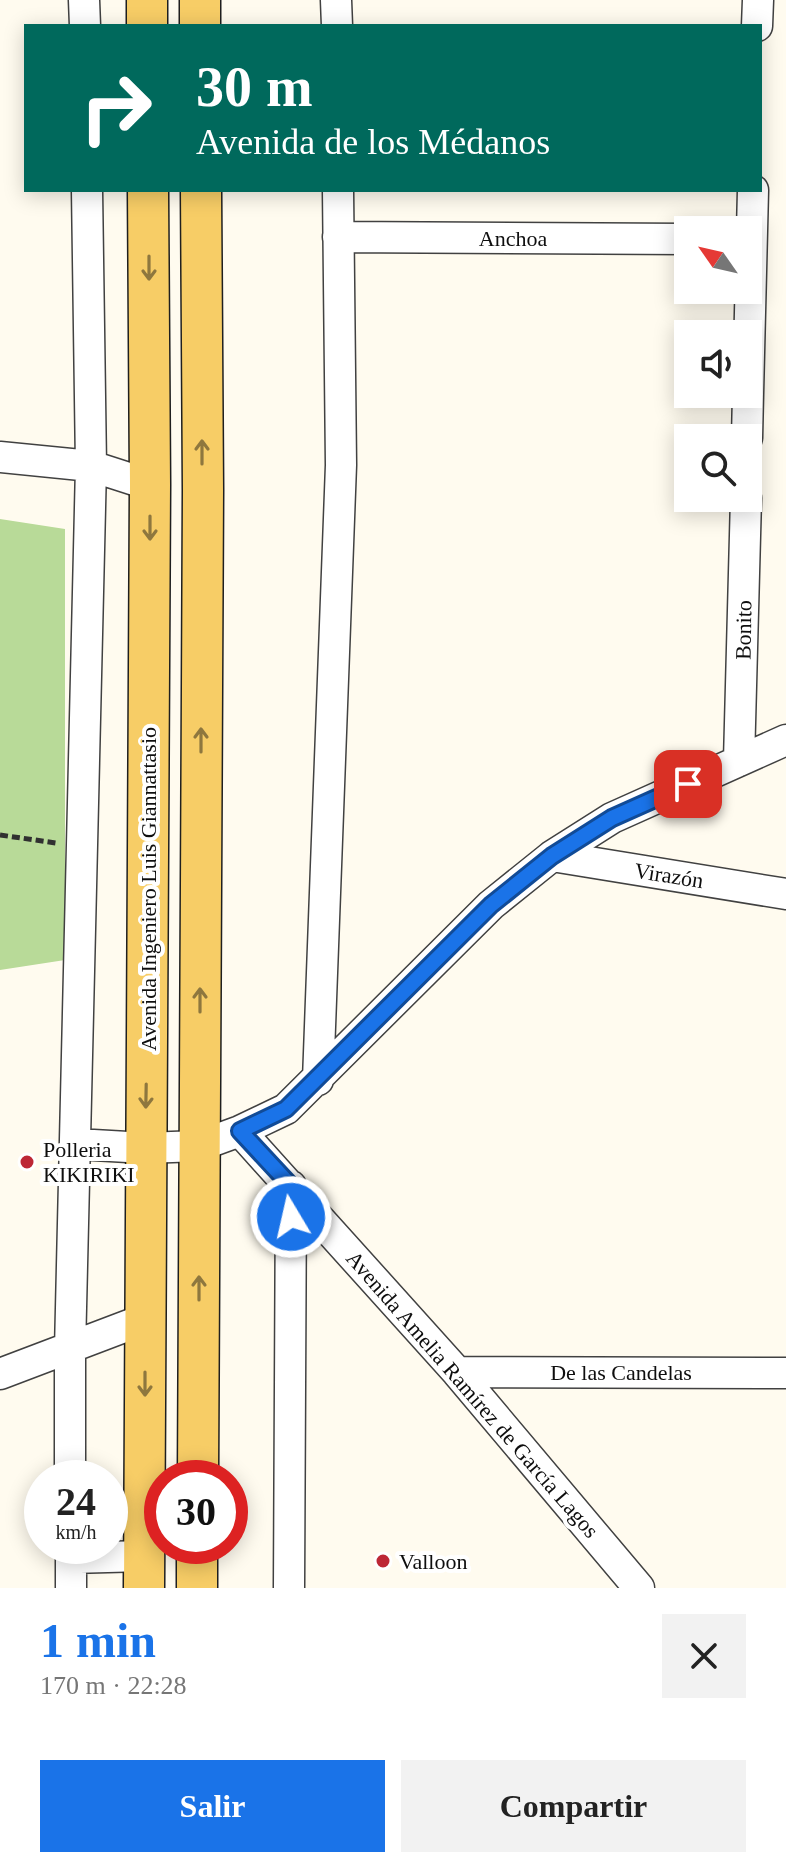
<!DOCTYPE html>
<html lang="es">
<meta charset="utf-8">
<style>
:root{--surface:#fff;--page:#f2f2f2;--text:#222;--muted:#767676;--accent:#1a73e8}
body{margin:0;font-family:Georgia,serif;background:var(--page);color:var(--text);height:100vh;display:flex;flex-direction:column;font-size:30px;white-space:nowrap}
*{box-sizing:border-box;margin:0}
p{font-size:26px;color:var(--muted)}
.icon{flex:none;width:44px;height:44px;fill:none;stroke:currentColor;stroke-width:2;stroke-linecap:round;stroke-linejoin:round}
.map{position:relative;height:1588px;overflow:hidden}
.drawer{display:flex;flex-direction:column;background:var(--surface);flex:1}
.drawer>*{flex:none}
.guide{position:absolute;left:24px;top:24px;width:738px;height:168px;border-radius:0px;box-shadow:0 4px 20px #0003;background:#00695c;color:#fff;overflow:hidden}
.needle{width:52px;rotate:304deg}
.buttons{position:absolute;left:674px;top:216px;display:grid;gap:16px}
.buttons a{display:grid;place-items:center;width:88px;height:88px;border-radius:0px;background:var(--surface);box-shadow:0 4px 20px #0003;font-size:40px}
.speed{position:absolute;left:24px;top:1460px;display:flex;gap:16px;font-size:40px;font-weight:700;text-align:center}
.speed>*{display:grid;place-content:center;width:104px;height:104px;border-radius:50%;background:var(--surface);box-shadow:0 4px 20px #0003;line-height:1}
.speed small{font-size:20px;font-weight:400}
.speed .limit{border:12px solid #d22;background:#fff;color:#111}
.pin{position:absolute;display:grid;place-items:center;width:68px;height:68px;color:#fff;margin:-34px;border-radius:16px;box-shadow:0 4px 12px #0006}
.me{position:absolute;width:88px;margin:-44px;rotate:351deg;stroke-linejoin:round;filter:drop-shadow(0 0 6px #0008)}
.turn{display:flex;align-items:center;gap:28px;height:168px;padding:0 40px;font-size:36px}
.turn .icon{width:104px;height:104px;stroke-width:2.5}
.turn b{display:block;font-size:56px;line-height:68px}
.round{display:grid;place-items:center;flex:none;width:84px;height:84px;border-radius:0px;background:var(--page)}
.overview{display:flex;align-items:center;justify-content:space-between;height:136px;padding:0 40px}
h1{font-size:48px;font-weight:700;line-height:60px;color:var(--accent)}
.primary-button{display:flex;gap:16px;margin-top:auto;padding:16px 40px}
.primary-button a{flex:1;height:92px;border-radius:0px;background:var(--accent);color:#fff;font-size:32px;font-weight:700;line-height:92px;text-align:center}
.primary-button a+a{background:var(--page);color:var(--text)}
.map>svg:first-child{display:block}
.forest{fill:#b8da98}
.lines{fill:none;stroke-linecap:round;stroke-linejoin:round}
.minor-casing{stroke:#414141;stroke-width:33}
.major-casing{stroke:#1f1f1f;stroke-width:43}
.path{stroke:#303030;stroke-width:5;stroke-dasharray:8 4;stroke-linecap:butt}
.minor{stroke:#fff;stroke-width:30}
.major{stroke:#f7cd66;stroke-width:40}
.oneway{stroke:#8e773e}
.route-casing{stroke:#114b97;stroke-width:20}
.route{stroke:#1a73e8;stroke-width:14}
.poi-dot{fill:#bd2735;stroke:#fff;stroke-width:3}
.labels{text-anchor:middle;stroke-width:8;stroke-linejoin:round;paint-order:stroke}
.street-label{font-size:22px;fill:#0e0e0e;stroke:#fff}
.poi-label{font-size:22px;fill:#0e0e0e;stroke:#fff;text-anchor:start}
</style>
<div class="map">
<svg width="786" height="1588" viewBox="0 0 786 1588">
<rect width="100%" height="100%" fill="#fffbef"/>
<!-- forest -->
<path class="forest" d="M 0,519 L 65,529 L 65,960 L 0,970 Z"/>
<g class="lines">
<defs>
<path id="minor" d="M 84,0 L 85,26
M 336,0 L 337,26
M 757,26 L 758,0
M 338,237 L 688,239
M 748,394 L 753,190
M 747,438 L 748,394
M 0,457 L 91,466 L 150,485
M 739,761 L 746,498
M 552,856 L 786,894
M 318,1080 L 341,465 L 338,190
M 240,1131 L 457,1372 L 639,1588
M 76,1144 L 145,1148 L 199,1146 L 240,1131 L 286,1109 L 491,905 L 552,856 L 612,818 L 786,740
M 457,1372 L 786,1373
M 0,1374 L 145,1319
M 70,1478 L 70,1350 L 91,466 L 87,190
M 71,1546 L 71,1588
M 71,1558 L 144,1556
M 289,1588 L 291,1186"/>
<path id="major" d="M 147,0 L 147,26
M 200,0 L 200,26
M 198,1478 L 203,490 L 201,190
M 144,1588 L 150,485 L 148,190
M 197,1588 L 197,1546"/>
</defs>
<!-- minor casing -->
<use href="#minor" class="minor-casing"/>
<!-- major casing -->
<use href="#major" class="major-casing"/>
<!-- path -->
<path class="path" d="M 0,835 L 56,843"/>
<!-- minor -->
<use href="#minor" class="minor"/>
<!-- major -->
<use href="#major" class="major"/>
</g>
<!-- one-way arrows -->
<defs><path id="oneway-shaft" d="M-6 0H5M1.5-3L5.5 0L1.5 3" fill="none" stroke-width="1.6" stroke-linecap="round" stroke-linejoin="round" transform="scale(2)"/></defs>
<g class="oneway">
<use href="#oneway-shaft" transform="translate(149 268) rotate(90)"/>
<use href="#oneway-shaft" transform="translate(202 452) rotate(-90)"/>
<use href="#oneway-shaft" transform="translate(150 528) rotate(90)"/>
<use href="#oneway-shaft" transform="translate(201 740) rotate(-90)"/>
<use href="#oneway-shaft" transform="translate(200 1000) rotate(-90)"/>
<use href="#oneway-shaft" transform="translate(146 1096) rotate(91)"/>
<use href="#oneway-shaft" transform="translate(199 1288) rotate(-90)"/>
<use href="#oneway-shaft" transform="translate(145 1384) rotate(90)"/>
</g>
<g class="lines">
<defs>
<path id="route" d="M 291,1217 L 291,1186 L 240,1131 L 286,1109 L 491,905 L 552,856 L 612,818 L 688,784"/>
</defs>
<!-- route casing -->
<use href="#route" class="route-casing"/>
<!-- route -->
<use href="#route" class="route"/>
</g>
<!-- markers -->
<g class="poi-dot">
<circle cx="27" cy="1162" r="8"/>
<circle cx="383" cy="1561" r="8"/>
</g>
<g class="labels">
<!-- street labels -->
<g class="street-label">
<text x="513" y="246">Anchoa</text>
<text transform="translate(743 630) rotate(-89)" y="8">Bonito</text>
<text transform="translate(669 875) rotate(9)" y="8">Virazón</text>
<text transform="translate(148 889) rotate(-90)" y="8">Avenida Ingeniero Luis Giannattasio</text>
<text x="621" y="1380">De las Candelas</text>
<text transform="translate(473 1394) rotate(49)" y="8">Avenida Amelia Ramírez de García Lagos</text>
</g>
<!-- poi labels -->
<g class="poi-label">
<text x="43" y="1157">Polleria<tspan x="43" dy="25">KIKIRIKI</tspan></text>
<text x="399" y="1569">Valloon</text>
</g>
</g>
</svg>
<div class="buttons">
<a><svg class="needle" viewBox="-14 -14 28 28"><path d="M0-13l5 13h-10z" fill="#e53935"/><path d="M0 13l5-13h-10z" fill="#767676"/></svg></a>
<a><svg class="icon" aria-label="sound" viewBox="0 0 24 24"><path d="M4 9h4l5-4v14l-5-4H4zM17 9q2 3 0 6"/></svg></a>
<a><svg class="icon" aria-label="search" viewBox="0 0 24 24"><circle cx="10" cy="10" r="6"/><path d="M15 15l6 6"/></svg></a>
</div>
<div class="speed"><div>24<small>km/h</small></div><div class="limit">30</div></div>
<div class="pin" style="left:688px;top:784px;background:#d93025"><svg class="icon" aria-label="arrive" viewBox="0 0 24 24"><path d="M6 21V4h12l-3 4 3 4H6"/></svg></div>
<svg class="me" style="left:291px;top:1217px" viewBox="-20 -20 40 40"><circle r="17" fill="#1a73e8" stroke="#fff" stroke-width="3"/><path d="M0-11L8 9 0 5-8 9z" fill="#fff"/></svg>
<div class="guide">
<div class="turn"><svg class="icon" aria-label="right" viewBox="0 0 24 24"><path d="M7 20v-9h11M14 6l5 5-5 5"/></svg><div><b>30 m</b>Avenida de los Médanos</div></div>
</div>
</div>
<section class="drawer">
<div class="overview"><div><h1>1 min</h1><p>170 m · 22:28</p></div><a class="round"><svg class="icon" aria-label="close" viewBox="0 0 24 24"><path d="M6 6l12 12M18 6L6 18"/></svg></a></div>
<div class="primary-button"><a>Salir</a><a>Compartir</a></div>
</section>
